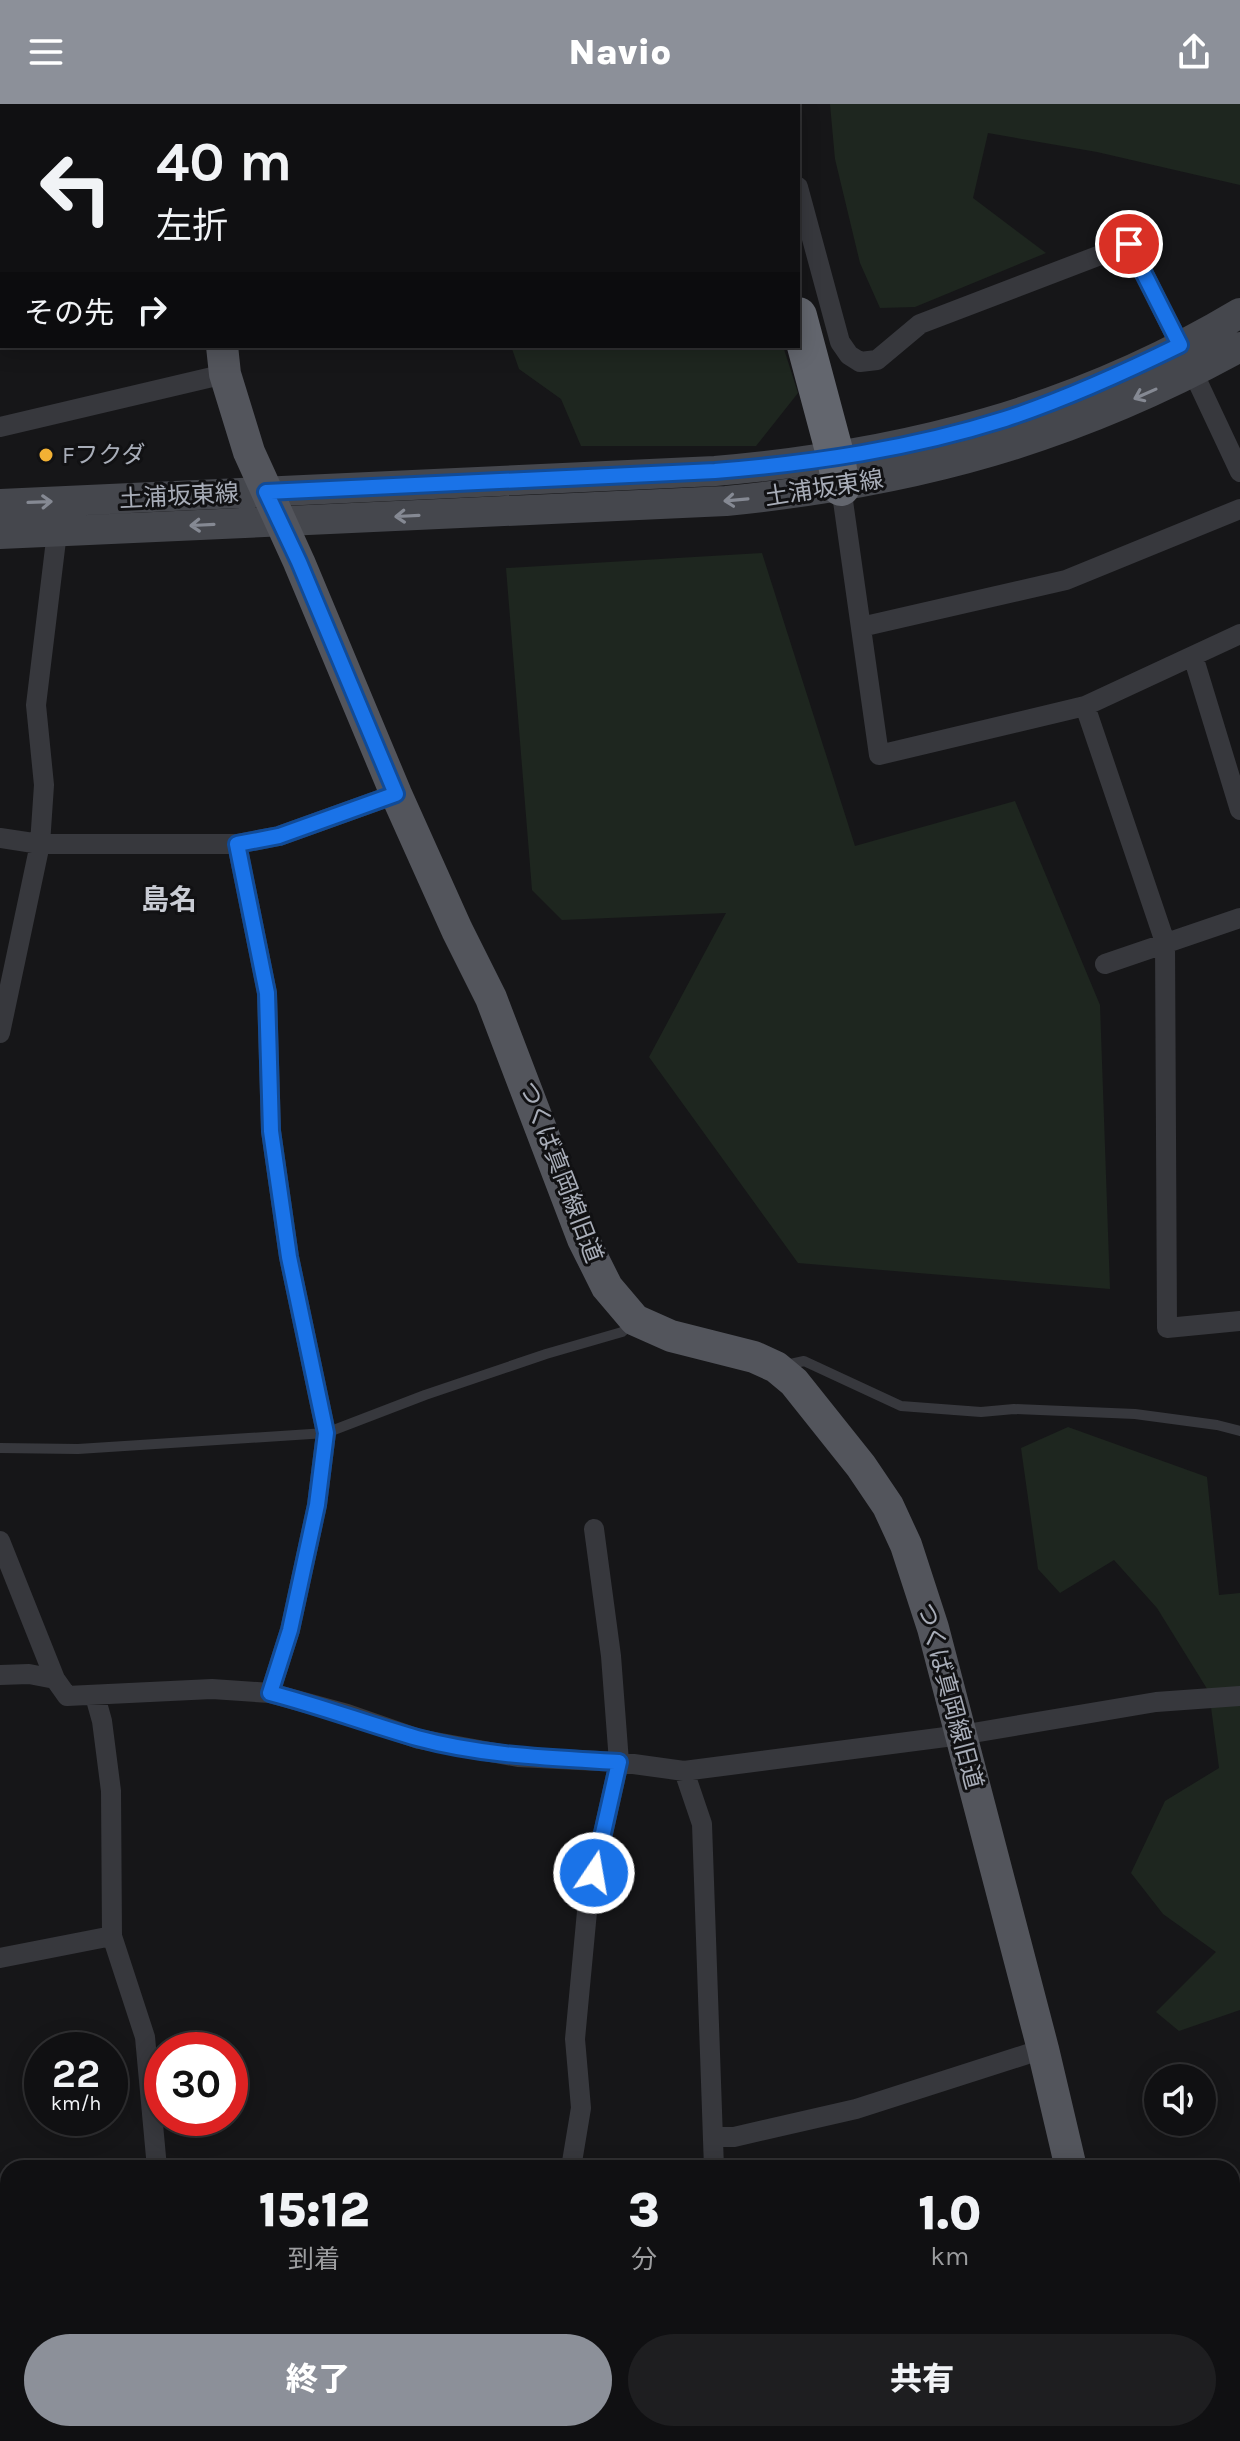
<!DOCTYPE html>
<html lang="ja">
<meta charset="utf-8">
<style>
:root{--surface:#101012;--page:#1e1e20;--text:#f1f3f6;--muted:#9c9d9f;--line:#303032;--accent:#8c9099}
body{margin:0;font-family:Karla,"Noto Sans JP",sans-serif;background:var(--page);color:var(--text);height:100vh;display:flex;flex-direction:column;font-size:30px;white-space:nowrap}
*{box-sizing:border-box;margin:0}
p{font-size:26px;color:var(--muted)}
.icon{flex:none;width:44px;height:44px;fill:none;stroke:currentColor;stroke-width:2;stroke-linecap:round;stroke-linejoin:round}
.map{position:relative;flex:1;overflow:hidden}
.sheet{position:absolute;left:0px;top:2056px;width:1240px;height:282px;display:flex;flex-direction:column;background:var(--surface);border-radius:24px 24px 0 0;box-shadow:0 4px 20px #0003,0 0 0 2px var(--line)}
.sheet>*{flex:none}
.banner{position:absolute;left:0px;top:0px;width:800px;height:244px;box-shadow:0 4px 20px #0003,0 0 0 2px var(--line);background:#101012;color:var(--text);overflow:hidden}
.buttons{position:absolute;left:1144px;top:1960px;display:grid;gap:16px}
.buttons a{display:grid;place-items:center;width:72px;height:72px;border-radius:50%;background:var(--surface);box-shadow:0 4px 20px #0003,0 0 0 2px var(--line);font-size:40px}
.speed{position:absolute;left:24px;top:1928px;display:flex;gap:16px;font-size:40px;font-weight:700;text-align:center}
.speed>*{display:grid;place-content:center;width:104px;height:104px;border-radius:50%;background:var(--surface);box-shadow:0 4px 20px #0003,0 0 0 2px var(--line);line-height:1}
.speed small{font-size:20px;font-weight:400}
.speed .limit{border:12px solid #d22;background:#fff;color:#111}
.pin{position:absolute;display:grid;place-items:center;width:68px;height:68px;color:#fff;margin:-34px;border:4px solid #fff;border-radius:50%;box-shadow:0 2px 8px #0007}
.me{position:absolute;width:88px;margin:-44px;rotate:12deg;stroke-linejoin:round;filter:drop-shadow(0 0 6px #0008)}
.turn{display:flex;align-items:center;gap:28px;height:168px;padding:0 24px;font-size:36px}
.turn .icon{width:104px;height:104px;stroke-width:2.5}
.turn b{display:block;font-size:56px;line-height:68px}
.then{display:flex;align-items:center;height:76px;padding:0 24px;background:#0003;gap:16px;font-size:30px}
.eta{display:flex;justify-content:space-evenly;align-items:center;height:136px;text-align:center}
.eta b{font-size:48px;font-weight:800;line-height:56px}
.action{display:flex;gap:16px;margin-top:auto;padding:16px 24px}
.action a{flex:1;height:92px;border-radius:48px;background:var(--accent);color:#fff;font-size:32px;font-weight:800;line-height:92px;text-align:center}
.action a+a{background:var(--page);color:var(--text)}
header{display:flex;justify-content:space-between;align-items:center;height:104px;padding:0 24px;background:var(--accent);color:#fff;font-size:36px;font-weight:800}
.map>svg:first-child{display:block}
.green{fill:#1e261f}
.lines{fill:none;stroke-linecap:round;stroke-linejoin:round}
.path{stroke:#3d3f44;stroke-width:3;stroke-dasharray:4 6;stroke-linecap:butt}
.lane{stroke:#37383d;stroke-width:10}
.street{stroke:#37383d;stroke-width:20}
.secondary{stroke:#45474d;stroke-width:30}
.primary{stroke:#53555c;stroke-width:32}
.highway{stroke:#63666e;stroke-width:38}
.oneway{stroke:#858993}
.route-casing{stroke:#114b97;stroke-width:20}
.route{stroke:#1a73e8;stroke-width:14}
.poi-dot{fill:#f2b134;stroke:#111113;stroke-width:3}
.labels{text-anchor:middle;stroke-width:6;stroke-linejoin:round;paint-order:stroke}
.poi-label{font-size:24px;fill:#a8adb8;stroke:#111113;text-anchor:start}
.street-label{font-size:24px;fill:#a8adb8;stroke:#111113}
.quarter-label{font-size:28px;font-weight:bold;fill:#c9ccd4;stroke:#111113}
</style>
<header><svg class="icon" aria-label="menu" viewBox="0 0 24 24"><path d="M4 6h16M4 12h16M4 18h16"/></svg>Navio<svg class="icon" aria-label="share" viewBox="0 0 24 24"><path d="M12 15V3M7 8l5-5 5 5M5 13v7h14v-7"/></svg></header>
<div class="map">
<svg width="1240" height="2337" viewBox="0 0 1240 2337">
<rect width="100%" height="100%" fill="#161618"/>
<!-- green -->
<path class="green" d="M 360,0 L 710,0 L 710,2 L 361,2 Z
M 830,0 L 1240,0 L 1240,81 L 1097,48 L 988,29 L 973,94 L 1046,149 L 915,203 L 880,204 L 860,159 L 835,55 Z
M 511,242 L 783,242 L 798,289 L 756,342 L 581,342 L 561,295 L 519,265 Z
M 762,449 L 855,742 L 1015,697 L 1100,901 L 1110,1185 L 798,1159 L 649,953 L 726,809 L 562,816 L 532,786 L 506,464 Z
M 1068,1323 L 1207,1373 L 1219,1491 L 1240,1489 L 1240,1906 L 1179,1927 L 1156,1908 L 1216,1848 L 1163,1810 L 1131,1769 L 1165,1697 L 1219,1664 L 1209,1588 L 1157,1504 L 1114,1456 L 1060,1489 L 1038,1465 L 1021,1344 Z"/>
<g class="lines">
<!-- path -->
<path class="path" d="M 420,2 L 423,0
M 402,2330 L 405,2337
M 383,2337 L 393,2330"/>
<!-- lane -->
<path class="lane" d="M 786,1261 L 804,1257 L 901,1302 L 981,1308 L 1014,1305 L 1135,1310 L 1217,1321 L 1240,1327
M 0,1344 L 78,1345 L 326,1329 L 425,1291 L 546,1250 L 622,1228 L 633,1218"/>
<!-- street -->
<path class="street" d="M 787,0 L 787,2
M 798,83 L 840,238 L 849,251 L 860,258 L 877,256 L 920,220 L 1129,140 L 1180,241
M 1193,268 L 1240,368
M 0,323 L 225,270
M 841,383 L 879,651 L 1085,602 L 1240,530
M 861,523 L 1066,476 L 1240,405
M 1193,552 L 1240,706
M 1085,602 L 1165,838 L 1167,1224 L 1240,1217
M 0,734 L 40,740 L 237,740 L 279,732 L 396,690
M 237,740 L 267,889 L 271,1027 L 289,1153 L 326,1329 L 317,1401 L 290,1526 L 270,1589
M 1105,860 L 1240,814
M 0,929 L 40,740 L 44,681 L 36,601 L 57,428
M 0,1437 L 55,1575
M 0,1571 L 29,1570 L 55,1575 L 67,1592 L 212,1585 L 270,1589 L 347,1610 L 419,1635 L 518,1653 L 619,1658 L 684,1667 L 961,1631 L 1156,1598 L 1240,1592
M 95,1592 L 102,1617 L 111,1687 L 112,1832 L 145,1933 L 157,2064
M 684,1667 L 702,1720 L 714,2064
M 0,1854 L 112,1832
M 713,2033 L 734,2033 L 856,2005 L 1043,1945
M 571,2064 L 581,2004 L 575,1935 L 588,1797 L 619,1658 L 611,1552 L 594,1425
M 0,2096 L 8,2096
M 0,2218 L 8,2219
M 452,2330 L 459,2337
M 58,2337 L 59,2330
M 128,2337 L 129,2330
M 749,2337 L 749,2330"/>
<!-- secondary -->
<path class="secondary" d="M 0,400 L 715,367 C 904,351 1076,307 1240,209
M 0,430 L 726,397 C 916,378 1073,335 1240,243"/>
<!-- primary -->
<path class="primary" d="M 190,0 L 190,2
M 222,242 L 225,270 L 249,348 L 299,458 L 396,690 L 457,826 L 491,894 L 583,1135 L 607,1183 L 635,1216 L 671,1232 L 754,1253 L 776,1263 L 794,1278 L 861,1362 L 888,1402 L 906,1441 L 933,1524 L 1043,1945 L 1071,2064
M 1129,2330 L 1131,2337"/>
<!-- highway -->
<path class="highway" d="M 740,0 L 741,2
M 798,212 L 836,354 L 841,383"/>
</g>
<!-- one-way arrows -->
<defs><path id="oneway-shaft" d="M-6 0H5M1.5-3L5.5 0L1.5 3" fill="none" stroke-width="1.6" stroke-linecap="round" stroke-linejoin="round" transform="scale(2)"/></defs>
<g class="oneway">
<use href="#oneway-shaft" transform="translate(1145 290) rotate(156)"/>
<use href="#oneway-shaft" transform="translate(736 396) rotate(175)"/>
<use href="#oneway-shaft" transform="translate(40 398) rotate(-2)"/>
<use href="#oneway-shaft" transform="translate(407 412) rotate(177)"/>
<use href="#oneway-shaft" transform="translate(202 421) rotate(177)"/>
</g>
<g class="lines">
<defs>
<path id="route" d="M 594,1769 L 619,1658 C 551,1654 483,1652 417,1634 C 368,1620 320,1602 270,1589 L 290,1526 L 317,1401 L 326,1329 L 289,1153 L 271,1027 L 267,889 L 237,740 L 279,732 L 396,690 L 299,458 L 266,388 L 715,367 C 814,359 910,345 1005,315 C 1066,295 1123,269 1180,241 L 1129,140"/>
</defs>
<!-- route casing -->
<use href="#route" class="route-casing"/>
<!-- route -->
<use href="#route" class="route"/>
</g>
<!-- markers -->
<circle class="poi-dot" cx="46" cy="351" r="8"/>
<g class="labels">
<!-- poi labels -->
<g class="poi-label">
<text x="62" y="359">Fフクダ</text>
</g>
<!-- street labels -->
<g class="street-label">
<text transform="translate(824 384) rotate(-9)" y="8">土浦坂東線</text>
<text transform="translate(179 392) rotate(-3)" y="8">土浦坂東線</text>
<text transform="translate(561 1068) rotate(69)" y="8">つくば真岡線旧道</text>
<text transform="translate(950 1592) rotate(75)" y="8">つくば真岡線旧道</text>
</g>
<!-- quarter labels -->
<g class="quarter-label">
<text x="169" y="805">島名</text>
</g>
</g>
</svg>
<div class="buttons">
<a><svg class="icon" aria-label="sound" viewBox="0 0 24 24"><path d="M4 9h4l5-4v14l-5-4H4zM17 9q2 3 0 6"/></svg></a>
</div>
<div class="speed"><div>22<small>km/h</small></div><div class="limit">30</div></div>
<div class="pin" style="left:1129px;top:140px;background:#d93025"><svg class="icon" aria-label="arrive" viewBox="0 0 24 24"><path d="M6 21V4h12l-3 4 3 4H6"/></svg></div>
<svg class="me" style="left:594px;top:1769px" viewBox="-20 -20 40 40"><circle r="17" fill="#1a73e8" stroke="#fff" stroke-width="3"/><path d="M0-11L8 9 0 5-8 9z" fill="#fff"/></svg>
<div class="banner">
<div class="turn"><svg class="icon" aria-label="left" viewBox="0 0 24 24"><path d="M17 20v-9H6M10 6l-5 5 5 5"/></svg><div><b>40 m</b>左折</div></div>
<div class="then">その先<svg class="icon" aria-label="right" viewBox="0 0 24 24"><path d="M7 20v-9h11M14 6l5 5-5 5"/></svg></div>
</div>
<section class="sheet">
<div class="eta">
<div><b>15:12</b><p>到着</p></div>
<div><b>3</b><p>分</p></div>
<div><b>1.0</b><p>km</p></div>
</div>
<div class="action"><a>終了</a><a>共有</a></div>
</section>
</div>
